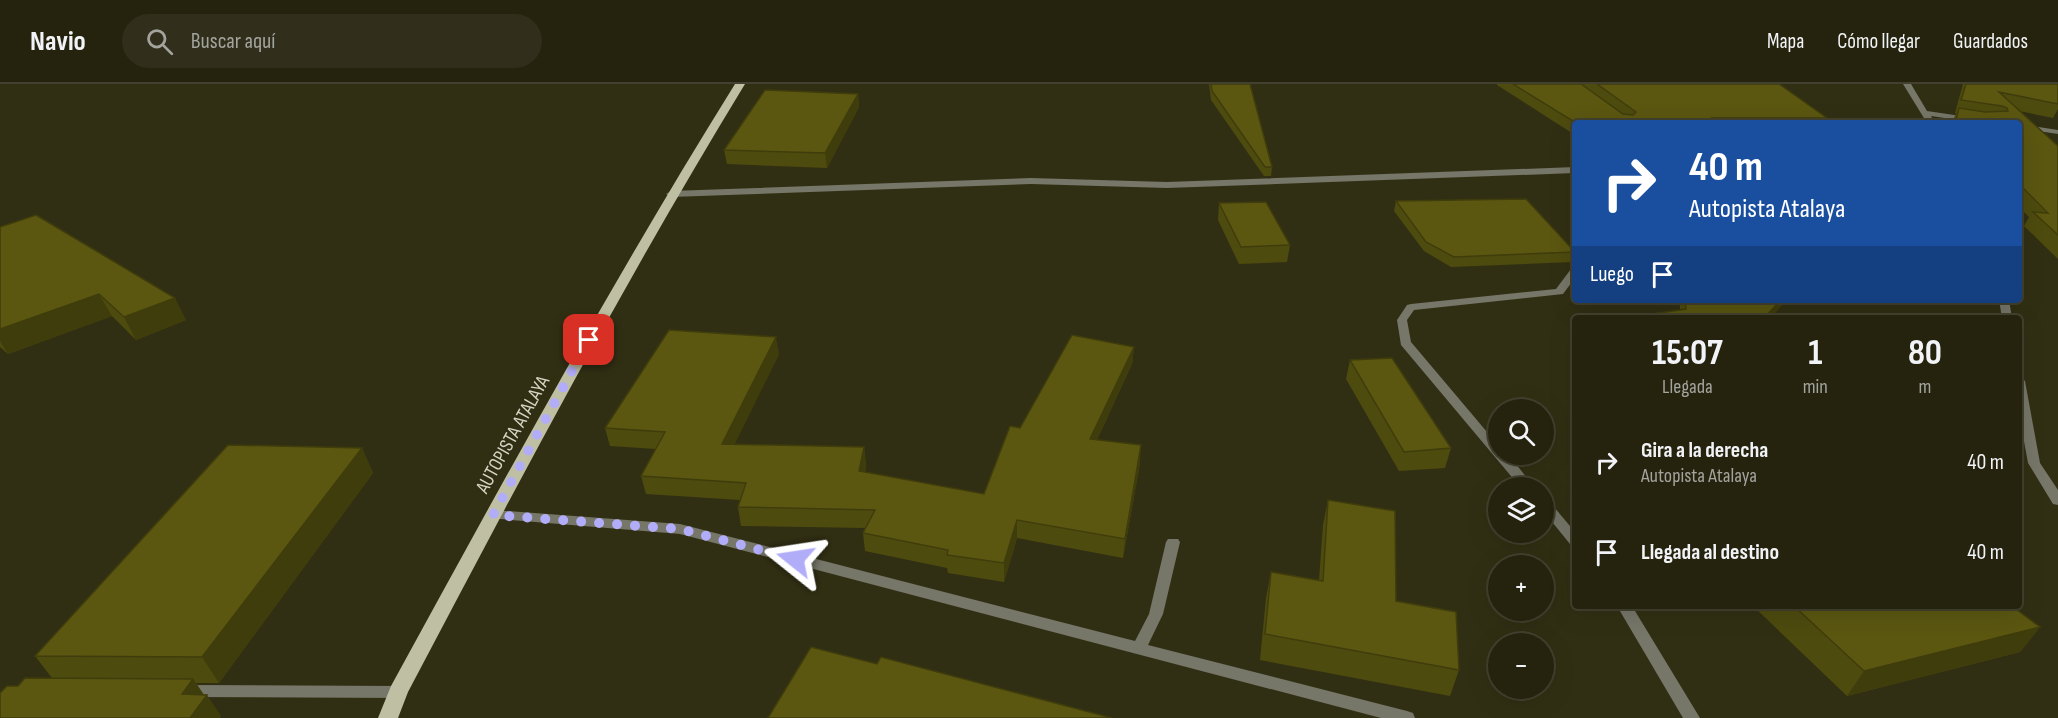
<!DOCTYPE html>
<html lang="es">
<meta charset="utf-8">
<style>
:root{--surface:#25230e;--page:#312f1c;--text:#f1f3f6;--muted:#a3a49e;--line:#42402e}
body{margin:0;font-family:"Sofia Sans Condensed",sans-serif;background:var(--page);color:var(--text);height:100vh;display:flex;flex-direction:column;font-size:22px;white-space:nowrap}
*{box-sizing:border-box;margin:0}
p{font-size:20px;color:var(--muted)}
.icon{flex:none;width:33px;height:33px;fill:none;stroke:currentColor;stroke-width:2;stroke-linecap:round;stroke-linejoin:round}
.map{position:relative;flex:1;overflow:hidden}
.side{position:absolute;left:1572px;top:231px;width:450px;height:294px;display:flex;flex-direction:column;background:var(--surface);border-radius:6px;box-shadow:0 6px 24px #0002,0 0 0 2px var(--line)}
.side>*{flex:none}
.top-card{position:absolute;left:1572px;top:36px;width:450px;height:183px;border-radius:6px;box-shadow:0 6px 24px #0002,0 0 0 2px var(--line);background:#1a4fa0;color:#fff;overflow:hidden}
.buttons{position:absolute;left:1488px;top:315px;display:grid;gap:12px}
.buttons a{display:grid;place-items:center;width:66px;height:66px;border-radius:50%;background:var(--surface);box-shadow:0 6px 24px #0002,0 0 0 2px var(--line);font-size:30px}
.pin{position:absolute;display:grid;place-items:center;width:51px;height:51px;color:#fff;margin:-26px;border-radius:12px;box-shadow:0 3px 9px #0006}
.me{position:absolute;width:66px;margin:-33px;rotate:285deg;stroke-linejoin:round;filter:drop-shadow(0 0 4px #0008)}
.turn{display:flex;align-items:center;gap:21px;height:126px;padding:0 18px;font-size:27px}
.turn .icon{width:78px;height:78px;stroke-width:2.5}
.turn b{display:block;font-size:42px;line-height:51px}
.then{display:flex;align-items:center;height:57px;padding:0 18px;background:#0003;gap:12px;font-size:22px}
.eta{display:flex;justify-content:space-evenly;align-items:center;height:102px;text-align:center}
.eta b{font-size:36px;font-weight:700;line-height:42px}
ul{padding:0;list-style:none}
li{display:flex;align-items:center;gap:18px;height:90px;padding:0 18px}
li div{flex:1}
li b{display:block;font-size:22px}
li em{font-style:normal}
header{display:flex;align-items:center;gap:36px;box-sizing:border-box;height:84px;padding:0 30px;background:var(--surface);border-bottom:2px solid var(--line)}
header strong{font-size:28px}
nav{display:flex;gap:33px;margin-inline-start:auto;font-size:21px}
.search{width:420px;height:54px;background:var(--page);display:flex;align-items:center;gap:15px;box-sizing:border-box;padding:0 21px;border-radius:33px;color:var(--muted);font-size:22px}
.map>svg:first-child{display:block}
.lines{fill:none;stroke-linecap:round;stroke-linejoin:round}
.minor{fill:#767669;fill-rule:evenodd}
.primary{fill:#bfbfa3;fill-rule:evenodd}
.wall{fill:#4e4b0f}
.shaded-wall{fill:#403d0c}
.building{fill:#5b5711;stroke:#403d0c;stroke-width:1.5}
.route{stroke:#b2adf9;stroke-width:10;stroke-dasharray:0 18}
.labels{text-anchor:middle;stroke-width:4.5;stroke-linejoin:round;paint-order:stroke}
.street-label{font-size:20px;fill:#d6d6c5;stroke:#312f13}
</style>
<header>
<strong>Navio</strong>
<div class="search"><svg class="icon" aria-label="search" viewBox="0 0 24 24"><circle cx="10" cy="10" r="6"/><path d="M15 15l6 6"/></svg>Buscar aquí</div>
<nav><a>Mapa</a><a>Cómo llegar</a><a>Guardados</a></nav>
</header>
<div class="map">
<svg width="2058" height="634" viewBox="0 0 2058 634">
<rect width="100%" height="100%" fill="#312f13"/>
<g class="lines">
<!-- minor -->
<path class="minor" d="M 1903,0 L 1911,0 L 1927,27 L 1995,37 L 1999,39 L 1978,39 L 1931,32 L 1935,39 L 1927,39 Z
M 2019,40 L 2058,46 L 2058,50 L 2019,44 Z
M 1575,83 L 1575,89 L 1167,104 L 1031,100 L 671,113 L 666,110 L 671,107 L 1031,94 L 1167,98 Z
M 1575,184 L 1575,194 L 1563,210 L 1414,226 L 1407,236 L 1411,258 L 1498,361 L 1498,370 L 1508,370 L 1535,404 L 1521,404 L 1401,261 L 1397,236 L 1407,221 L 1411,220 L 1556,205 L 1571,185 Z
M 1999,216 L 2009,216 L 2012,234 L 2002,234 Z
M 2019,293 L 2025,297 L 2040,379 L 2058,406 L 2058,421 L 2053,420 L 2028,379 L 2019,330 Z
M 1544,415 L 1549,417 L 1575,448 L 1575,462 L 1570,460 L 1544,428 Z
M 493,426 L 680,440 L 1135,557 L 1149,530 L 1166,458 L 1168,455 L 1178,455 L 1180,458 L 1163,530 L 1148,561 L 1407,627 L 1413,629 L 1415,634 L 1381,634 L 680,450 L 488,434 L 486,431 L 488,428 Z
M 1617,522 L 1632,522 L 1700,634 L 1683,634 Z
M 187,601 L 398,602 L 404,603 L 406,608 L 404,613 L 398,614 L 187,613 L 181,612 L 179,607 L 181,602 Z"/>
<!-- primary -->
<path class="primary" d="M 735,0 L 745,0 C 624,198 516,403 408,608 L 398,634 L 378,634 L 391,602 C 502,399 613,196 735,0 Z"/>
</g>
<!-- wall -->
<path class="wall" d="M 1209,0 L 1250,0 L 1272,83 L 1271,92 L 1264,92 L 1211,16 Z
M 1497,0 L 1779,0 L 1827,34 L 1824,39 L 1575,39 L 1575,51 L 1497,1 Z
M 1963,0 L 2058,0 L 2058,25 L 2053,34 L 2019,27 L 2058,62 L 2058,175 L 2024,142 L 2029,133 L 2019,123 L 2019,39 L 1952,39 L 1956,29 L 1955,29 Z
M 858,10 L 859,23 L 827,84 L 727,80 L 724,66 Z
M 1396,117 L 1575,167 L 1575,171 L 1573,178 L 1451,183 L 1424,167 L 1394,127 Z
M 1219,119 L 1290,161 L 1287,178 L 1239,180 L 1218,136 Z
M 0,143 L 186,236 L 136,256 L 112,232 L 8,270 L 0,263 Z
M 1680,216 L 1789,216 L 1787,219 L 1783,220 L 1770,234 L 1624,234 L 1680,226 Z
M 1134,263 L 1132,280 L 1097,356 L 1140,379 L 1123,474 L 1017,454 L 1004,498 L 948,489 L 947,484 L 865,467 L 863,449 L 865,444 L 741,442 L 738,423 L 740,416 L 646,410 L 641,392 L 656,365 L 610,362 L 605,344 L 779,270 L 734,360 L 864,363 L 866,381 L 865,388 L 984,410 L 1020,344 Z
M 1350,276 L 1451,364 L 1445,384 L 1399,387 L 1346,295 Z
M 362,364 L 373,389 L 219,599 L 196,599 L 204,611 L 221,632 L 219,634 L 0,634 L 18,602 L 52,594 L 35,572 Z
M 1328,416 L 1396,517 L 1459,586 L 1450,612 L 1260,576 L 1266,514 L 1271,488 L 1319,496 L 1323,441 Z
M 1753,522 L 2012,522 L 2040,543 L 2020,568 L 1847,612 Z"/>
<!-- shaded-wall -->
<path class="shaded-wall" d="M 858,10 L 859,23 L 827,84 L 825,69 Z
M 99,210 L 112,232 L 8,270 L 0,257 L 0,245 Z
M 175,214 L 186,236 L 136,256 L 124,233 Z
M 1781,216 L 1789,216 L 1787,219 L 1783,220 L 1770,234 L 1764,234 Z
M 776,253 L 779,270 L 726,378 L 722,360 Z
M 1134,263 L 1132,280 L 1089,373 L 1090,355 Z
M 1141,361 L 1140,379 L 1123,474 L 1125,455 Z
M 864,363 L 866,381 L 861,405 L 859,387 Z
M 362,364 L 373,389 L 219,599 L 202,573 Z
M 1017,436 L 1017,454 L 1004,498 L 1004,479 Z
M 2040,543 L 2020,568 L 1847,612 L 1864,587 Z
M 193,595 L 206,614 L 207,611 L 221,632 L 219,634 L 190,634 L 182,610 Z"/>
<!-- building -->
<path class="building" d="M 1211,0 L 1250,0 L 1272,83 L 1265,83 L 1212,7 Z
M 1513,0 L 1581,0 L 1623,30 L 1633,31 L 1636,28 L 1597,0 L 1779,0 L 1827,34 L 1712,34 L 1717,39 L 1576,39 Z
M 1966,0 L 2058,0 L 2058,20 L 1999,8 L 2058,62 L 2058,151 L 2033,128 L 2048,129 L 2019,100 L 2019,39 L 1958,39 L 1956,36 L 1959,24 L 1985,28 L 2008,27 L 2007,24 L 2002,22 L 1961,16 Z
M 765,6 L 858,10 L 825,69 L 724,66 Z
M 1526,115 L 1575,168 L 1454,173 L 1426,158 L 1396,117 Z
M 1266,118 L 1290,161 L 1241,163 L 1219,119 Z
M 36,131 L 175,214 L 124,233 L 99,210 L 0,245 L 0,143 Z
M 1685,216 L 1781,216 L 1764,234 L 1624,234 L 1686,225 Z
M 669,246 L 776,253 L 722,360 L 864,363 L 859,387 L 984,410 L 1010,342 L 1020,344 L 1072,251 L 1134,263 L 1090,355 L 1141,361 L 1125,455 L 1017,436 L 1004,479 L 947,471 L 948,466 L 863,449 L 875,426 L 738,423 L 746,399 L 641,392 L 665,348 L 605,344 Z
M 1392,274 L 1451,364 L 1404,368 L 1350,276 Z
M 228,361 L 362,364 L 202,573 L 35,572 Z
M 1328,416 L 1395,427 L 1396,517 L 1456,528 L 1459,586 L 1265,550 L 1271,488 L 1323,497 Z
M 1794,522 L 2012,522 L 2040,543 L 1864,587 Z
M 811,563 L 877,580 L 881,573 L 1112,634 L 768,634 Z
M 25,594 L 193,595 L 182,610 L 207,611 L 190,634 L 0,634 L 0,609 L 7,602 L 18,602 Z"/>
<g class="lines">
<!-- route -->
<path class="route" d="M 589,256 L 493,431 L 680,445 L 795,475"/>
</g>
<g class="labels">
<!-- street labels -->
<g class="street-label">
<text transform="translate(512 350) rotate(-61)" y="7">AUTOPISTA ATALAYA</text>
</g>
</g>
</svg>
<div class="buttons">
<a><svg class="icon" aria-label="search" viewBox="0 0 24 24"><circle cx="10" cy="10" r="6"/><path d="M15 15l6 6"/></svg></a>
<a><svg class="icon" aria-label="layers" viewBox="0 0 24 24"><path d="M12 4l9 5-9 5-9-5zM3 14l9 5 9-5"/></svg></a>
<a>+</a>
<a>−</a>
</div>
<div class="pin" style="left:589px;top:256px;background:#d93025"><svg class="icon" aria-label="arrive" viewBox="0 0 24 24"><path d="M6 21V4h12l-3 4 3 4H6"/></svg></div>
<svg class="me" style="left:795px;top:475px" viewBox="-20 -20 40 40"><path d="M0-17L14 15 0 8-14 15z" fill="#b2adf9" stroke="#fff" stroke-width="4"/></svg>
<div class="top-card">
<div class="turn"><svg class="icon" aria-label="right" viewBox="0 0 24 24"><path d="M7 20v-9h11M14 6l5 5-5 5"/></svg><div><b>40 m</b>Autopista Atalaya</div></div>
<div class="then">Luego<svg class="icon" aria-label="arrive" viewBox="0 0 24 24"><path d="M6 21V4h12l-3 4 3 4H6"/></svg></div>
</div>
<section class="side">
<div class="eta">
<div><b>15:07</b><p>Llegada</p></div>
<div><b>1</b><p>min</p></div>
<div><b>80</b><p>m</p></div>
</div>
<ul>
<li><svg class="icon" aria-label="right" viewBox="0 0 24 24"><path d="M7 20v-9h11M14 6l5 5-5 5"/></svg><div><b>Gira a la derecha</b><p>Autopista Atalaya</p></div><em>40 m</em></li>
<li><svg class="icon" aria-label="arrive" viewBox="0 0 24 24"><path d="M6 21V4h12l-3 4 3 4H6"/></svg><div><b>Llegada al destino</b></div><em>40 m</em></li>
</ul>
</section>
</div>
